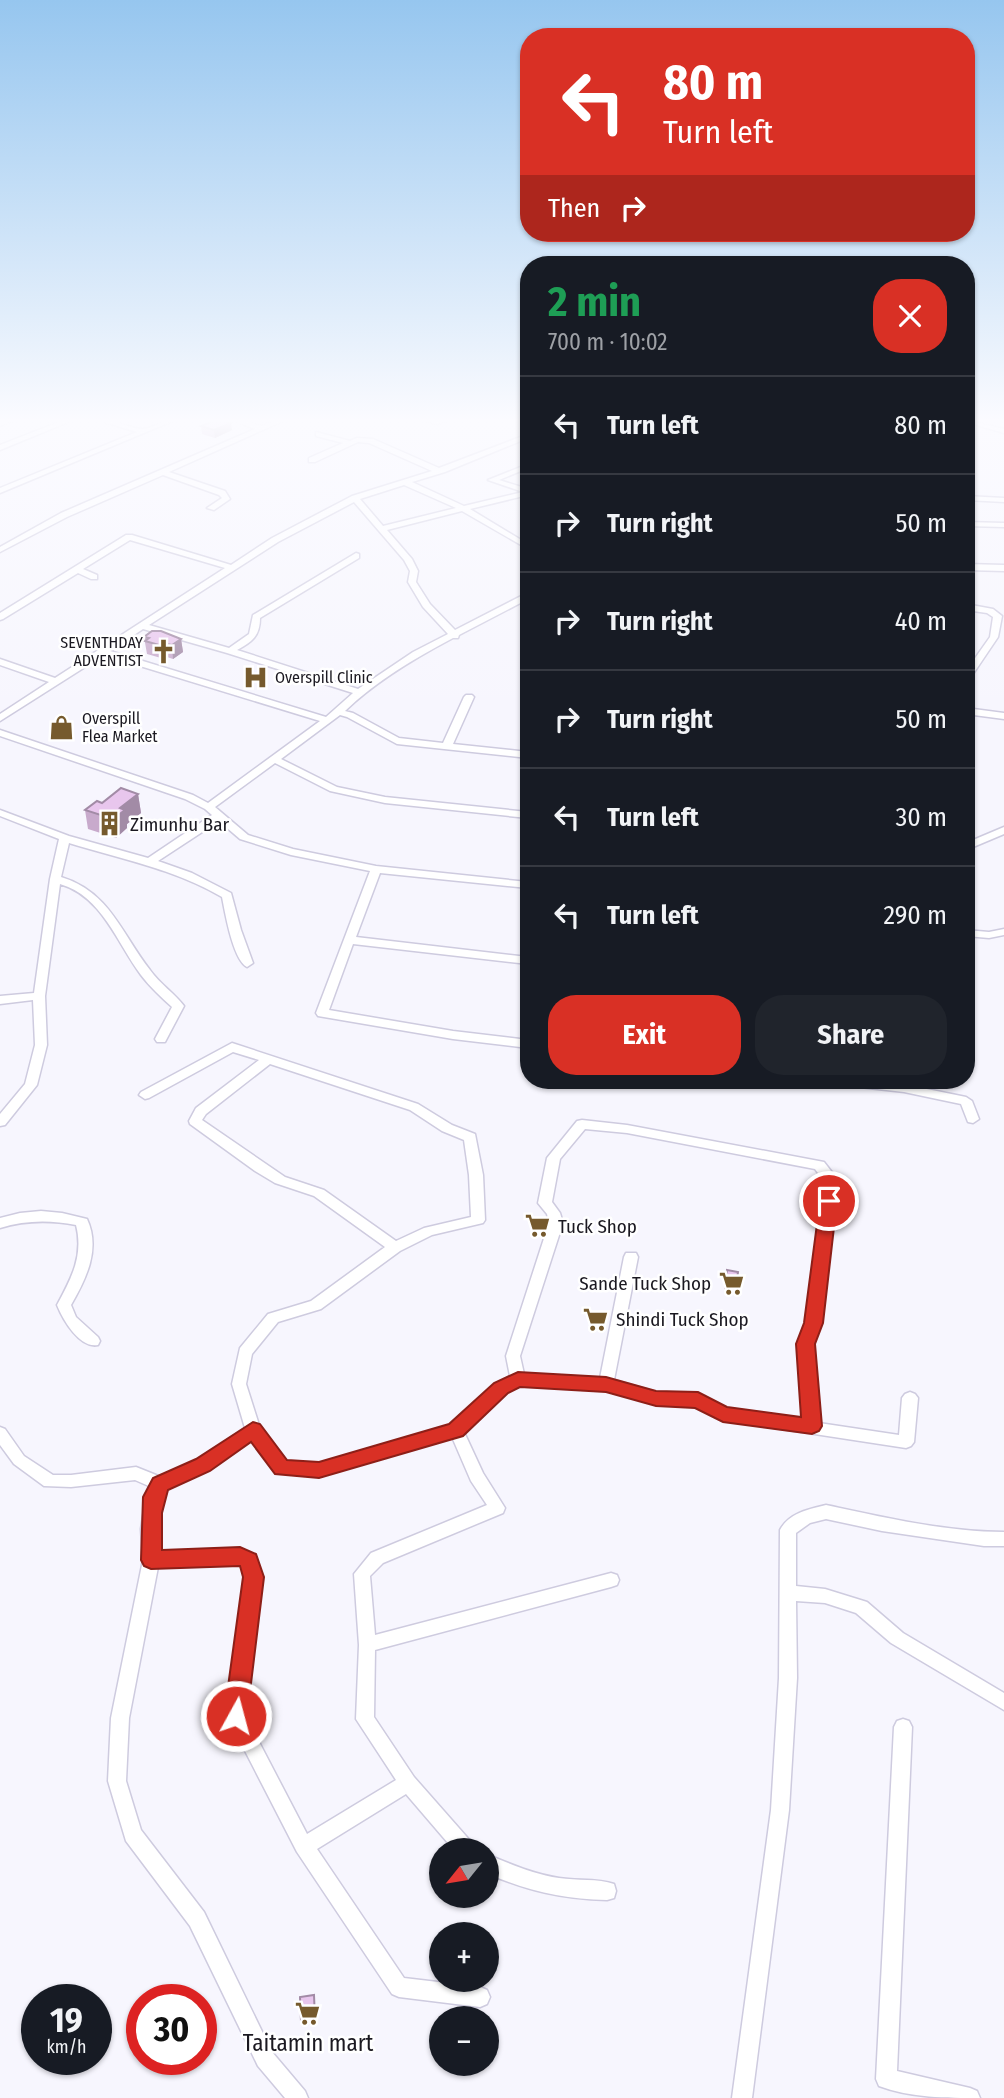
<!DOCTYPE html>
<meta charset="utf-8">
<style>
:root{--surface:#171b24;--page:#20242c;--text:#f1f3f6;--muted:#9ea1a6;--line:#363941;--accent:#d93025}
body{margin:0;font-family:"Fira Sans Condensed",sans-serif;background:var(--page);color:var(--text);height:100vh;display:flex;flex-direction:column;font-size:26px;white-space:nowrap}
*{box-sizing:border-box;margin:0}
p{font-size:23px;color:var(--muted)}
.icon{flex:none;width:38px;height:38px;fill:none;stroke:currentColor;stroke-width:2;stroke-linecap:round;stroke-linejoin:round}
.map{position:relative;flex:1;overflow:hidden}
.side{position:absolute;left:520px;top:256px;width:455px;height:833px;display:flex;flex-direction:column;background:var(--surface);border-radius:28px;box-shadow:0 2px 5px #0004}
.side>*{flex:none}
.banner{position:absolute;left:520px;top:28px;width:455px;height:214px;border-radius:28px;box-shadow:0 2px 5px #0004;background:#d93025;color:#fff;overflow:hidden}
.needle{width:46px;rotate:240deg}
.tools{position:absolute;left:429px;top:1838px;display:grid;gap:14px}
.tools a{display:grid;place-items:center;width:70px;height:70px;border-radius:50%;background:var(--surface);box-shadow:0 2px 5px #0004;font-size:35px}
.speed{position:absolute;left:21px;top:1984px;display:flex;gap:14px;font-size:35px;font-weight:700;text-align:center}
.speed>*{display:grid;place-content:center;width:91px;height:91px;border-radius:50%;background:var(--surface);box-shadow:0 2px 5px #0004;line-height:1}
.speed small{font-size:18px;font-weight:400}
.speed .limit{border:10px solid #d22;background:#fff;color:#111}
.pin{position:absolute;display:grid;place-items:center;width:60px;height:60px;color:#fff;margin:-30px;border:4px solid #fff;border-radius:50%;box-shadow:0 2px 7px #0007}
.me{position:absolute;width:77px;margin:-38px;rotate:7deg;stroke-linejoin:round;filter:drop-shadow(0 0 5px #0008)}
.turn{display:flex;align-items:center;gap:24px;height:147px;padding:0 28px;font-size:32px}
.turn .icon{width:91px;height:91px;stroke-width:2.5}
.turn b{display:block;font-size:49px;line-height:60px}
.then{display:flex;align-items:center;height:66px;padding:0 28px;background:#0003;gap:14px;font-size:26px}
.round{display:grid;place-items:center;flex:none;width:74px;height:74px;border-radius:28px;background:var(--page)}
.overview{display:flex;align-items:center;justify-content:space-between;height:119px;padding:0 28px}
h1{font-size:42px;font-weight:700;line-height:52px;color:#1e9e55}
.primary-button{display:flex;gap:14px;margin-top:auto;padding:14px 28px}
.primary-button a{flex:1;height:80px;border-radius:28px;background:var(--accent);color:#fff;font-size:28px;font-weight:700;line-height:80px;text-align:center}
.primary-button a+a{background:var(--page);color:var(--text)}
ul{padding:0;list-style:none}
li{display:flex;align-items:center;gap:21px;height:98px;padding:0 28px;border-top:2px solid var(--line)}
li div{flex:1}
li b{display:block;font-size:26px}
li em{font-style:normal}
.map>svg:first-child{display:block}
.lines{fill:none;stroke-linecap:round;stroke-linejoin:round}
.minor-casing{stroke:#cecbdf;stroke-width:3}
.minor{fill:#fff;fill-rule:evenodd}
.wall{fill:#c8aacc}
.shaded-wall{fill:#a28ba6}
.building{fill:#e8c6ed;stroke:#a28ba6;stroke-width:2}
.route{fill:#d93025;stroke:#8d1f18;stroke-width:2}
.labels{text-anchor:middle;stroke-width:5;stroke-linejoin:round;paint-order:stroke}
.far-poi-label{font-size:16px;fill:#1b1921;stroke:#fff;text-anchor:start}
.poi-label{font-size:19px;fill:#1b1921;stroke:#fff;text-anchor:start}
.near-poi-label{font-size:23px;fill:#1b1921;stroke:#fff}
</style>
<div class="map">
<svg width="1004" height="2098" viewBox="0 0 1004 2098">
<rect width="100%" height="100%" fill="#f7f6fe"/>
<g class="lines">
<defs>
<path id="minor" d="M 5,420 L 14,420 L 0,426 L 0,421 Z
M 64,420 L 73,420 L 0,450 L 0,445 Z
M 104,420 C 118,420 130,429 142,429 C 153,429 163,419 175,420 L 0,493 L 0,488 L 137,432 L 104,422 Z
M 233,420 L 242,420 L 262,426 L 276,420 L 285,420 L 169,472 L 225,491 L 230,499 L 214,510 L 207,508 L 222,498 L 219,495 L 163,475 L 67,517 L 0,552 L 0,547 L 61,513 L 255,429 Z
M 423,420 L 449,420 L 437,424 Z
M 966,420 L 1004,429 L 1004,433 L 966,422 Z
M 316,432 L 350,441 L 357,438 L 373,439 L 439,468 L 528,434 L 528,438 L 445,472 L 412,482 L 464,506 L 523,492 L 488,480 L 528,464 L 528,468 L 499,480 L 528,489 L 528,495 L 470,509 L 528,544 L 528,549 L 462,511 L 387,530 L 412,559 L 418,571 L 416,582 L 430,604 L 455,630 L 525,594 L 528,594 L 528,599 L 459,635 L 458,638 L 453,638 C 415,658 376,681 345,711 L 353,713 L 399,738 L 443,743 L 464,697 L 466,695 L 472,695 L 474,697 L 453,744 L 528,752 L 528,758 L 397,744 L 347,717 L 340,715 L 281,759 L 337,787 L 385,797 L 528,812 L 528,818 L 385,803 L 330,791 L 275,763 L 215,807 L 248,835 L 293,849 L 376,866 L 528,882 L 528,888 L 380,873 L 356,937 L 528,957 L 528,964 L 353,944 L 329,1010 L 453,1031 L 528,1040 L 528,1048 L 453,1039 L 318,1016 L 316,1013 L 370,871 L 291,855 L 240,839 L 219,821 L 158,861 L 192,873 L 231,893 L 241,930 L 253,963 L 247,967 C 233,960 225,912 222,897 C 174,869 121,859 69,843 L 61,877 C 110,892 121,933 150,970 C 160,984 174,993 184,1006 L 165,1042 L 157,1042 L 155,1039 L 172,1007 C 161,997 150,987 141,975 C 117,943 102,896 60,884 L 45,996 L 47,1045 L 37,1085 L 5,1125 L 0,1126 L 0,1114 L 25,1084 L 35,1045 L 33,1000 L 0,1004 L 0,996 L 34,993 L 50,879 L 59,839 L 0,816 L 0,810 L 69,836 L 148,858 L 212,815 L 205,809 L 185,799 L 0,736 L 0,730 L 193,795 L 208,803 L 320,721 L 104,655 L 0,721 L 0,714 L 49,682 L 0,665 L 0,659 L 55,678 L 225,568 L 130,540 L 83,569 L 97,575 L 97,579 L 91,579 L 78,573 L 3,619 L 0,620 L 0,613 L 126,535 L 132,535 L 231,565 L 272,538 L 352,496 L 432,471 L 369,443 L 358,442 L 315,462 L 309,462 L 309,458 L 343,443 L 316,436 ZM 404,485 L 456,508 L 383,526 L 360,499 ZM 354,502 L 404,560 L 410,571 L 408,582 L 423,607 L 448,634 L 413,652 L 358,689 L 237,650 C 252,642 260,636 260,618 L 359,558 L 359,554 L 356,553 L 253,615 L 249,634 L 229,648 L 149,625 L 278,542 ZM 143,629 L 227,653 L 353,693 L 326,717 L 110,651 Z
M 966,496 L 1004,498 L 1004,502 L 966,500 Z
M 966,522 L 1004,523 L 1004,527 L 966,526 Z
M 966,564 L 1004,565 L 1004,571 L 966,570 Z
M 966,604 L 993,609 L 1002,616 L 998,637 L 969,680 L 966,681 L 966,671 L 990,637 L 993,617 L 987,613 L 966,610 Z
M 966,708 L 1004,713 L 1004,719 L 966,714 Z
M 1004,827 L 1004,834 L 966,850 L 966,843 Z
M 1004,929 L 1004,935 L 989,938 L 966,936 L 966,930 L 989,932 Z
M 232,1043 L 418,1104 L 452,1125 L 475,1134 L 483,1175 L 485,1220 L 483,1223 L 432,1235 L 400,1251 L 321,1309 L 278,1322 L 252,1354 L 246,1384 L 260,1428 L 286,1462 L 319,1464 L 451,1425 L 496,1384 L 510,1376 L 506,1356 L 549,1223 L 547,1214 L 538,1203 L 547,1158 L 577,1121 L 582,1120 L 627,1125 L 824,1162 L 838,1180 L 821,1323 L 813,1344 L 819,1423 L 899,1435 L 902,1398 L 905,1394 L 910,1392 L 915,1394 L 918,1398 L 914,1442 L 911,1446 L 906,1448 L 723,1420 L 696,1406 L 656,1404 L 627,1394 L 606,1390 L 520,1385 L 506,1392 L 464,1432 L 483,1473 L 505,1508 L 503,1513 L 383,1563 L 370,1576 L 375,1635 L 611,1573 L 617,1575 L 619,1580 L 617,1585 L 611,1587 L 375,1650 L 374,1717 L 414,1777 L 473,1844 L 475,1850 L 454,1850 L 406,1794 L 317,1849 L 404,1978 L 480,1987 L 487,1990 L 490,1997 L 487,2004 L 480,2007 L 399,1997 L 392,1994 L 297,1852 L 227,1716 L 246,1577 L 242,1564 L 158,1567 L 129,1718 L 126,1781 L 141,1830 L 204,1912 L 272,2052 L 305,2091 L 308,2098 L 285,2098 L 258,2066 L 190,1926 L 126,1841 L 108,1781 L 111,1718 L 143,1560 L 141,1529 L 146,1497 L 151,1487 L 135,1480 L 71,1487 L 44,1486 L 14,1464 L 0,1445 L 0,1427 L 5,1429 L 24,1456 L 53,1475 L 71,1475 L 136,1467 L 161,1477 L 198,1461 L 245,1428 L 232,1384 L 240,1348 L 268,1314 L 311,1301 L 385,1247 L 314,1196 L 275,1183 L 255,1171 L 190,1124 L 189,1121 L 196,1108 L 259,1060 L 233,1052 L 149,1098 L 145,1099 L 139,1095 L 141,1092 ZM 270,1064 L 410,1110 L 442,1131 L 464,1140 L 469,1175 L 471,1217 L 424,1228 L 396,1241 L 324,1190 L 285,1177 L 202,1120 L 206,1114 ZM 585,1129 L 627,1133 L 815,1169 L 824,1181 L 807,1323 L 799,1344 L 804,1420 L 726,1408 L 698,1394 L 656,1392 L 614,1380 L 638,1257 L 636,1253 L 626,1253 L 624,1257 L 600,1378 L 524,1374 L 520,1356 L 563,1223 L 560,1213 L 552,1202 L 560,1159 ZM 452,1437 L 471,1481 L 487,1505 L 371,1553 L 354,1574 L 359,1645 L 356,1719 L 396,1780 L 307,1834 L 245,1715 L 262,1577 L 255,1555 L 240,1549 L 159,1553 L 157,1529 L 162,1497 L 167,1489 L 208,1469 L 251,1439 L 276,1472 L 319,1476 Z
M 827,1080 C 874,1078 919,1087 966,1097 L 972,1101 L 979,1119 L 973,1123 L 968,1122 L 961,1104 L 904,1092 L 833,1084 Z
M 41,1211 L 62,1213 L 87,1219 C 101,1249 86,1279 71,1305 L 76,1317 L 98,1337 L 100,1341 L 98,1345 C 80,1349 63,1320 57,1305 C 71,1279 84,1256 76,1225 C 50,1220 26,1220 0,1228 L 0,1218 L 20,1213 Z
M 826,1505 C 882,1517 947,1532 1004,1532 L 1004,1546 L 984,1546 L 882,1531 L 826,1519 L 810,1523 L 796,1533 L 796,1586 L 825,1589 L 867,1602 L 903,1633 L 1004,1693 L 1004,1710 L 891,1643 L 856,1613 L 825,1603 L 796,1601 L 797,1678 L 789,1810 L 752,2098 L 732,2098 L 771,1810 L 779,1678 L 780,1530 C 789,1513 809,1509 826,1505 Z
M 903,1719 L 909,1721 L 912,1727 L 897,2071 L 970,2088 L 977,2091 L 980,2098 C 946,2098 911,2098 879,2086 L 876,2079 L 894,1727 L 897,1721 Z
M 486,1854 C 511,1864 533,1874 559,1878 C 577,1881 598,1878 614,1884 L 616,1891 L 614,1898 L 607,1900 C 562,1899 528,1891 486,1873 Z"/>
</defs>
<!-- minor casing -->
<use href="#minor" class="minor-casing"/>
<!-- minor -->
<use href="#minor" class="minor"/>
</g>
<!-- wall -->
<path class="wall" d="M 201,426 L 232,430 L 215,438 L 202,434 Z
M 144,637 L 181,639 L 183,652 L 173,659 L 164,656 L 161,658 L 147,654 Z
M 138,794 L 141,813 L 127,824 L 127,828 L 116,838 L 88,829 L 85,810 L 102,803 Z
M 727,1270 L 738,1272 L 735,1291 L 724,1289 Z
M 314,1995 L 316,2024 L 302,2026 L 301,2021 Z"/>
<!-- shaded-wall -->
<path class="shaded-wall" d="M 231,423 L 232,430 L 215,438 L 214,430 Z
M 181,639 L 183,652 L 173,659 L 172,645 Z
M 162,643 L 164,656 L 161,658 L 159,645 Z
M 138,794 L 141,813 L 127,824 L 127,828 L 116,838 L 113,819 L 120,808 Z"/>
<!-- building -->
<path class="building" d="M 215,420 L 221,420 L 231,423 L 214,430 L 201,426 Z
M 152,631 L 161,631 L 181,639 L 172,645 L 162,643 L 159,645 L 145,641 L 149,638 L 144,637 Z
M 121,788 L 138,794 L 120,808 L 125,810 L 113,819 L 85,810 L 97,801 L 102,803 Z
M 727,1270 L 738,1272 L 736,1286 L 725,1284 Z
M 314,1995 L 315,2019 L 301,2021 L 300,1997 Z"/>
<!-- sky -->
<linearGradient id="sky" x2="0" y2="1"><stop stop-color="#96c6ef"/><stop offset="0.59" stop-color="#fbfbff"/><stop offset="1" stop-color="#fbfbff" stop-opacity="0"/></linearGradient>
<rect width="1004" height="713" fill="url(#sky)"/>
<!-- route -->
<path class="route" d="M 829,1195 L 837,1201 L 823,1323 L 815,1344 L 822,1426 L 819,1431 L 812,1434 L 723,1422 L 695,1408 L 656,1406 L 606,1392 L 520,1387 L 508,1393 L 463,1436 L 319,1478 L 275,1474 L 251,1442 L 210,1471 L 168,1490 L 162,1513 L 162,1550 L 240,1547 L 256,1554 L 264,1577 L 247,1716 L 244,1723 L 236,1726 L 227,1723 L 224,1716 L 243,1577 L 240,1566 L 151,1569 L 144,1566 L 141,1560 L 143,1497 L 153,1478 L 196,1459 L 253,1422 L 260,1424 L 287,1460 L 319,1462 L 449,1424 L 494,1383 L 518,1372 L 606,1377 L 656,1391 L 698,1392 L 727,1407 L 801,1417 L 796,1344 L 804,1323 L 820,1201 Z"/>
<!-- icons -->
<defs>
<symbol id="church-bare" viewBox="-9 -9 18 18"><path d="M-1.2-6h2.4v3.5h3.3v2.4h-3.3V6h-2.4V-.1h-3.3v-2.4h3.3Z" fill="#765a2d" stroke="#fff" stroke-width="2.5" paint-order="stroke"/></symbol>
<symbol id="hospital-bare" viewBox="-9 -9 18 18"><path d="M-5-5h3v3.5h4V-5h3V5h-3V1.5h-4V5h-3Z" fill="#765a2d" stroke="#fff" stroke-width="2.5" paint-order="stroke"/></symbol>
<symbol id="shop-bare" viewBox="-9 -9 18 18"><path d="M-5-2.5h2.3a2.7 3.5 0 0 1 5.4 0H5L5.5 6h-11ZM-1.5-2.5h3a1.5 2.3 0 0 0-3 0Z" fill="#765a2d" stroke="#fff" stroke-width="2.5" paint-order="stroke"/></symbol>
<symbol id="building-bare" viewBox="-9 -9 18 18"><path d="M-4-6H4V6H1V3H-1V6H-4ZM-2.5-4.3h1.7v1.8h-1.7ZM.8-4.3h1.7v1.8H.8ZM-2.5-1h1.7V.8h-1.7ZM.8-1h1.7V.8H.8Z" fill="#765a2d" stroke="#fff" stroke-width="2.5" paint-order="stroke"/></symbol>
<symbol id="supermarket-bare" viewBox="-9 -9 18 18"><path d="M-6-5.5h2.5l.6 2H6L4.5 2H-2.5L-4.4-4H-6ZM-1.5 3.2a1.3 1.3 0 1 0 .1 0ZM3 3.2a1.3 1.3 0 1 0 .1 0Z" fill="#765a2d" stroke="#fff" stroke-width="2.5" paint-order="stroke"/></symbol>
</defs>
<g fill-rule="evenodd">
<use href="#church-bare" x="146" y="634" width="35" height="35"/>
<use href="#hospital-bare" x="238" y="660" width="35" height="35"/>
<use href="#shop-bare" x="44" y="710" width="35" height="35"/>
<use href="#building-bare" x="92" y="806" width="35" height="35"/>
<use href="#supermarket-bare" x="520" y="1208" width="35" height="35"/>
<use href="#supermarket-bare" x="714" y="1266" width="35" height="35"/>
<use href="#supermarket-bare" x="578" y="1302" width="35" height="35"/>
<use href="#supermarket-bare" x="290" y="1996" width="35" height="35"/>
</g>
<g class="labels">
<!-- far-poi labels -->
<g class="far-poi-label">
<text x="143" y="648" text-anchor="end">SEVENTHDAY<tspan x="143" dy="18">ADVENTIST</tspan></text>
<text x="275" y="683">Overspill Clinic</text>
<text x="82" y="724">Overspill<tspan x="82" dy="18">Flea Market</tspan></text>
</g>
<!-- poi labels -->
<g class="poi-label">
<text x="130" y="831">Zimunhu Bar</text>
<text x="558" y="1233">Tuck Shop</text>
<text x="711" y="1290" text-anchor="end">Sande Tuck Shop</text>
<text x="616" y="1326">Shindi Tuck Shop</text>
</g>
<!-- near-poi labels -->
<g class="near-poi-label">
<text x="308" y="2051">Taitamin mart</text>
</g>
</g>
</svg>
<div class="tools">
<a><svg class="needle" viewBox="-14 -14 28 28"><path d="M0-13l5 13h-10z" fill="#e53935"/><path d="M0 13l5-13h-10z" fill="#9ea1a6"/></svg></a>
<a>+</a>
<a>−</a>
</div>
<div class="speed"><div>19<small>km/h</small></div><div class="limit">30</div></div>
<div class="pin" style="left:829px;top:1201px;background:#d93025"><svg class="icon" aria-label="arrive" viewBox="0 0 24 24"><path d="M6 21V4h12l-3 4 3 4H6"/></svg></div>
<svg class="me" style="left:236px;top:1716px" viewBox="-20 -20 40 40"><circle r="17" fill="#d93025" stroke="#fff" stroke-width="3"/><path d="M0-11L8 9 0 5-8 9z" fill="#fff"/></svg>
<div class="banner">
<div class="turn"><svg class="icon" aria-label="left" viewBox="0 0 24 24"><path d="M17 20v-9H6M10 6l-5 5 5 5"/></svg><div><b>80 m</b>Turn left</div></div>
<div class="then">Then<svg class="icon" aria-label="right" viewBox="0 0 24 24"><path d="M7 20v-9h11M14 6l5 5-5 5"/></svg></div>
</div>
<section class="side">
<div class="overview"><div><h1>2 min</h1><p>700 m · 10:02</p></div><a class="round" style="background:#d93025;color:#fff"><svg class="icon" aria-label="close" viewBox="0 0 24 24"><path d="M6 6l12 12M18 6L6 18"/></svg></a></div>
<ul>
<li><svg class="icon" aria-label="left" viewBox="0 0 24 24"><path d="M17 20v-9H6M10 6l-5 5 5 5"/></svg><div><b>Turn left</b></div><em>80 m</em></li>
<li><svg class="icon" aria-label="right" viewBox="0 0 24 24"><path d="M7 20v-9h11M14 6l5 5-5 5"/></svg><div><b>Turn right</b></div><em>50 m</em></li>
<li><svg class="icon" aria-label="right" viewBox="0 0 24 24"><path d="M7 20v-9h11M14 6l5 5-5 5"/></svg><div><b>Turn right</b></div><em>40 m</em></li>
<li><svg class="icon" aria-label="right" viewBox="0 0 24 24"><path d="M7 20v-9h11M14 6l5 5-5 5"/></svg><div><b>Turn right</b></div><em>50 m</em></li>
<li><svg class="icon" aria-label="left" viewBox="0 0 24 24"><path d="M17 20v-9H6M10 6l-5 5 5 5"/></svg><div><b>Turn left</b></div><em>30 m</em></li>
<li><svg class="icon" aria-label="left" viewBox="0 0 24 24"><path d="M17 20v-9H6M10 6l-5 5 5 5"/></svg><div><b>Turn left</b></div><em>290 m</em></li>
</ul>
<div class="primary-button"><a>Exit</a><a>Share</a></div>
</section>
</div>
